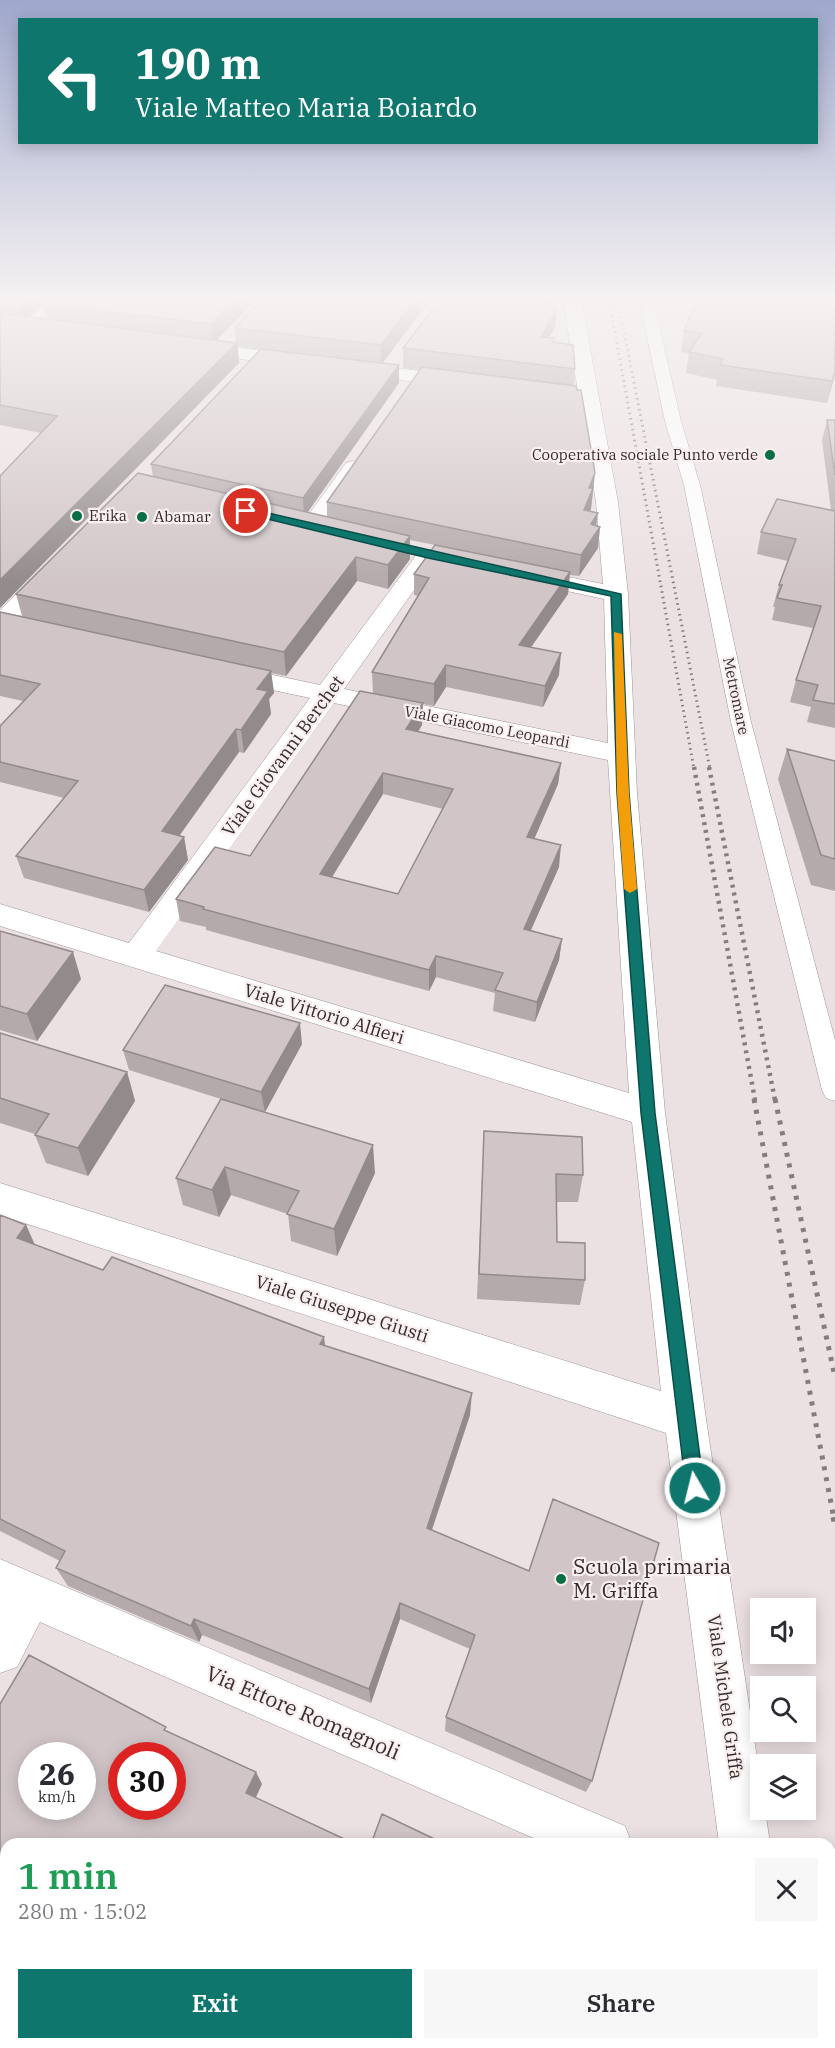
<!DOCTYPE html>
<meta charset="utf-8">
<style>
:root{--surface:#fff;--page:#f7f7f7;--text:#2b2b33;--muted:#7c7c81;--accent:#0f766e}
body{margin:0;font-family:"IBM Plex Serif",serif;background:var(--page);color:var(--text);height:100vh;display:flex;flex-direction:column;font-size:22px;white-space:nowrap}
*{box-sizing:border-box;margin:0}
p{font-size:20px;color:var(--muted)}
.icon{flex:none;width:33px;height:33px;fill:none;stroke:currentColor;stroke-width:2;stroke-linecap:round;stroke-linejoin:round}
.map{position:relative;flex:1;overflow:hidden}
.side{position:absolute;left:0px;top:1838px;width:836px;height:212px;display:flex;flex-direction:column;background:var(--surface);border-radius:18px 18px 0 0;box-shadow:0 3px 15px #0003}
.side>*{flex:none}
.banner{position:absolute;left:18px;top:18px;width:800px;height:126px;border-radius:0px;box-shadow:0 3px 15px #0003;background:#0f766e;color:#fff;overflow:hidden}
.buttons{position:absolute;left:750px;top:1598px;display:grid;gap:12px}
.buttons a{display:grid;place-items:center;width:66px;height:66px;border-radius:0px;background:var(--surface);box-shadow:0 3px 15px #0003;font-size:30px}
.speed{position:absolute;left:18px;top:1742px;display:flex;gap:12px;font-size:30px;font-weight:700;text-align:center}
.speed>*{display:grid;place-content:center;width:78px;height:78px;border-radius:50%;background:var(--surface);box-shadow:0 3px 15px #0003;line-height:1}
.speed small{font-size:15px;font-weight:400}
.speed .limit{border:9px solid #d22;background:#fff;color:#111}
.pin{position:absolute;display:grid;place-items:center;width:51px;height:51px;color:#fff;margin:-26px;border:3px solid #fff;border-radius:50%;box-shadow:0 2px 6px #0007}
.me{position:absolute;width:66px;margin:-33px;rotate:352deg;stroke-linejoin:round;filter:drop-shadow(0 0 4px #0008)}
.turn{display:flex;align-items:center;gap:21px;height:126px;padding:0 18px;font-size:27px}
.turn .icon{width:78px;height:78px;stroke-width:2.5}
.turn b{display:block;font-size:42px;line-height:51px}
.round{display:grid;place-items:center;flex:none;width:63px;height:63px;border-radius:0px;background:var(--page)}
.overview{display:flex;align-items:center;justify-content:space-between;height:102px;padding:0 18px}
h1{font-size:36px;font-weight:600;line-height:45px;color:#1e9e55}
.button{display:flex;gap:12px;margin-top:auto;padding:12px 18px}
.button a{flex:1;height:69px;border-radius:0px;background:var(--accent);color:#fff;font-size:24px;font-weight:600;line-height:69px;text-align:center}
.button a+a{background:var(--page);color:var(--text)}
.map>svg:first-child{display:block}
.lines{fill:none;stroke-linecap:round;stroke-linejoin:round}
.service-casing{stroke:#9e9394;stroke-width:1}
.minor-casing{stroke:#9e9394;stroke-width:1}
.path{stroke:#979091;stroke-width:2;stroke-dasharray:3 1.5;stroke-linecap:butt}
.service{fill:#fff;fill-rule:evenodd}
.minor{fill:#fff;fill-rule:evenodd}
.rail-far3{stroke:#847d7e;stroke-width:3;stroke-dasharray:1.5 4;stroke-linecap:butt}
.rail-far2{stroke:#847d7e;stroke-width:4.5;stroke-dasharray:3 5;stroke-linecap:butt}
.rail-far1{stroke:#847d7e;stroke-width:5;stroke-dasharray:4 7;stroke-linecap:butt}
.rail{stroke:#847d7e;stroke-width:7;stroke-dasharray:4.5 9;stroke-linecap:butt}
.wall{fill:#b4a9ab;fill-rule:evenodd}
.shaded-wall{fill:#928a8b}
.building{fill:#d1c5c7;stroke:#928a8b;stroke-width:1.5;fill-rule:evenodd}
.route{fill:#0f766e;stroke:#0a4d48;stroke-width:1.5}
.slow{fill:#f59e0b}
.poi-dot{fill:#076e45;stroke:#faeeef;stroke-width:2}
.labels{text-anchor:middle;stroke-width:4.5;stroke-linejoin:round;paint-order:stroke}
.far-poi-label{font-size:15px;fill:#322e2f;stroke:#faeeef;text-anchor:start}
.far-street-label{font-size:15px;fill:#322e2f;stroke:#faeeef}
.street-label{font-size:18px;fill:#322e2f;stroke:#faeeef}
.near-poi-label{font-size:21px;fill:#322e2f;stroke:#faeeef;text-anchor:start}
.near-street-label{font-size:21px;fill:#322e2f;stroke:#faeeef}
</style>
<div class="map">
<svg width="835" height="2048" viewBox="0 0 835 2048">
<rect width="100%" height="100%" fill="#ece1e2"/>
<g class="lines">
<defs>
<path id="service" d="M 639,299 L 653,299 L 681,421 L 700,485 L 751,722 L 835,1040 L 835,1101 L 826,1098 L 822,1090 L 731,722 L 684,485 L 665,421 Z"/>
<path id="minor" d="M 53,299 L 73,299 L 33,332 L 21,332 L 18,328 L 21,324 Z
M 563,299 L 581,299 L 618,502 L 628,594 L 637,793 L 665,1113 L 706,1419 L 760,1778 L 760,1809 L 765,1809 L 770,1844 L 719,1844 L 666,1433 L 0,1215 L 0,1183 L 661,1391 L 632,1122 L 0,926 L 0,904 L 129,943 L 310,698 L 221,679 L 217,674 L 221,669 L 230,666 L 320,685 L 420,550 L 436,550 L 439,555 L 344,689 L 608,743 L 604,599 L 516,580 L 512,575 L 516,570 L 524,568 L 603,584 L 596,502 ZM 334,703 L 608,760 L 629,1093 L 156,951 Z
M 194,343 L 300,355 L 309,361 L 300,367 L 188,352 L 185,348 Z
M 354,363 L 461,376 L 470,382 L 461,388 L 347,373 L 345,369 L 347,365 Z
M 353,461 L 360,463 L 363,467 L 320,531 L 304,531 L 301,526 L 304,521 L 346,463 Z
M 50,567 L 58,569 L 62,574 L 58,579 L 10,628 L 0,630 L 0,610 L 42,569 Z
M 0,1559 L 625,1826 L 632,1844 L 547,1844 L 40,1622 L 17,1667 L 0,1673 Z
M 740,2043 L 796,2043 L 797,2048 L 741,2048 Z"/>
</defs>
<!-- service casing -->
<use href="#service" class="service-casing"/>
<!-- minor casing -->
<use href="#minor" class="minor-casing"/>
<!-- path -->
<path class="path" d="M 692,299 L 700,300"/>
<!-- service -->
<use href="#service" class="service"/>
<!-- minor -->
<use href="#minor" class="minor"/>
<!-- rail-far3 -->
<path class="rail-far3" d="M 609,299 L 694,769
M 618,301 L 710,769"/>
<!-- rail-far2 -->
<path class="rail-far2" d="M 694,767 L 755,1100
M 709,767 L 775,1100"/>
<!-- rail-far1 -->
<path class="rail-far1" d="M 754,1099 L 834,1519
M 775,1099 L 835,1377"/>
<!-- rail -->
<path class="rail" d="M 834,1517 L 835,1522"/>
</g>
<!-- wall -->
<path class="wall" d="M 0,299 L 49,299 L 27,317 L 47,319 L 43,304 L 257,299 L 216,340 L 236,343 L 235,328 L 262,299 L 431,299 L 382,363 L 399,365 L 399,383 L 308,512 L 327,517 L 327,502 L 420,370 L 403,368 L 403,348 L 441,299 L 553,299 L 549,307 L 557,308 L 555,327 L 549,338 L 575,369 L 574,386 L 577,390 L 595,473 L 591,509 L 590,512 L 596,525 L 600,527 L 598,548 L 579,576 L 570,575 L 568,594 L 531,647 L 559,675 L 543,707 L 446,687 L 434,706 L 423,704 L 422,725 L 418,731 L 561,763 L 558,784 L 534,839 L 559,867 L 531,930 L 562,939 L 559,960 L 535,1022 L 493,1011 L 495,993 L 436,977 L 429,991 L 206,930 L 206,927 L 180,921 L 176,899 L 250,856 L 373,693 L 372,672 L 418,596 L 414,595 L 414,574 L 435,545 L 410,540 L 410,559 L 388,589 L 357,581 L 286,676 L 271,673 L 274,693 L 269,699 L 271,714 L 244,753 L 239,752 L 179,836 L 184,837 L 188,860 L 149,912 L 24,878 L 16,856 L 64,798 L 0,782 L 0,726 L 23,701 L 0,696 L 0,612 L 22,616 L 16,594 L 153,477 L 151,464 L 260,350 L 238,347 L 239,363 L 41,433 L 0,425 ZM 383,794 L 443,809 L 398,894 L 332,877 Z
M 835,299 L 835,375 L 827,403 L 716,386 L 717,380 L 686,373 L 689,353 L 681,352 L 684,331 Z
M 827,420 L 835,420 L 835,728 L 807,722 L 811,707 L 790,702 L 796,680 L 813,628 L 772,620 L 775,607 L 773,607 L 779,585 L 788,561 L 757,554 L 761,532 L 831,510 L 822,440 Z
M 787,749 L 835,761 L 835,891 L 811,885 L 778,779 Z
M 0,931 L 81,979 L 37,1041 L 0,1030 Z
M 0,1033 L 127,1072 L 135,1101 L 88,1176 L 46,1163 L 35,1135 L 35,1134 L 0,1123 Z
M 302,1044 L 265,1112 L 375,1173 L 337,1256 L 291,1241 L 288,1214 L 231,1195 L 219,1217 L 183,1205 L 176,1178 L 221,1099 L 129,1070 L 123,1050 Z
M 484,1131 L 583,1175 L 578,1202 L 556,1202 L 557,1242 L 585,1280 L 580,1305 L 477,1299 Z
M 0,1215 L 26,1225 L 35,1245 L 103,1270 L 325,1346 L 470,1415 L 432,1530 L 592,1781 L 586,1792 L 445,1731 L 446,1717 L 470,1649 L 400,1619 L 371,1703 L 202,1635 L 199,1642 L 68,1586 L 56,1568 L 60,1561 L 0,1531 Z
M 563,2043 L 683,2043 L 682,2048 L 561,2048 Z"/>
<!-- shaded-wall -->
<path class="shaded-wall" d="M 21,299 L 49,299 L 22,321 L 18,301 Z
M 236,299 L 257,299 L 213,344 L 211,324 Z
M 416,299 L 431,299 L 381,365 L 381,345 Z
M 545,299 L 553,299 L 540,325 L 541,306 Z
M 557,308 L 555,327 L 539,356 L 541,337 Z
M 237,343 L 239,363 L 0,608 L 0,580 Z
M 399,365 L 399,383 L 304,517 L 303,498 Z
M 835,371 L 835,375 L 827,403 L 832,381 Z
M 595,473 L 591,509 L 582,531 L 584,510 L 589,488 Z
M 598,513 L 595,534 L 600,527 L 598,548 L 579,576 L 581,555 L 591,524 Z
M 410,536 L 410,559 L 388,589 L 388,565 Z
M 356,557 L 357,581 L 286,676 L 284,652 Z
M 570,572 L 568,594 L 518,666 L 519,645 Z
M 561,653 L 559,675 L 543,707 L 545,686 Z
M 446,665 L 446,687 L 434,706 L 434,684 Z
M 271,671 L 274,693 L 269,699 L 271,714 L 244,753 L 241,730 L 257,689 Z
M 423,703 L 422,725 L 407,750 L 406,729 Z
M 236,729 L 239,752 L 167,853 L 162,831 Z
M 561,763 L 558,784 L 526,858 L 527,837 Z
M 383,773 L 383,794 L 321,895 L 320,874 Z
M 184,837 L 188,860 L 149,912 L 144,890 Z
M 561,845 L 559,867 L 522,950 L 524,929 Z
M 562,939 L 559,960 L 535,1022 L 537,1002 Z
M 73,952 L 81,979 L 37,1041 L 27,1014 Z
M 436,956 L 436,977 L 429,991 L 429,970 Z
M 300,1023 L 302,1044 L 265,1112 L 261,1092 Z
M 127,1072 L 135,1101 L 88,1176 L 78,1148 Z
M 373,1145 L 375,1173 L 337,1256 L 334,1229 Z
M 225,1167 L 231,1195 L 219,1217 L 212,1190 Z
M 26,1225 L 37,1250 L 17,1238 Z
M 324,1337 L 327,1360 L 320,1344 Z
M 472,1393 L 470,1415 L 426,1547 L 427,1528 Z
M 400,1603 L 400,1619 L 371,1703 L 369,1689 Z
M 194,1619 L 202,1635 L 199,1642 L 191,1626 Z
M 256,1772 L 262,1784 L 253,1804 L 246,1793 Z
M 43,2043 L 59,2043 L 57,2048 L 41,2048 Z"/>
<!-- building -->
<path class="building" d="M 0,299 L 21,299 L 18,301 Z
M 50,299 L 236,299 L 211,324 L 43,304 Z
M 262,299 L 416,299 L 381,345 L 235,328 Z
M 441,299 L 545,299 L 541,306 L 557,308 L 541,337 L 554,338 L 553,342 L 573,345 L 575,369 L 403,348 Z
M 697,299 L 835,299 L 835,371 L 832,381 L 720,365 L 723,359 L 689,352 L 702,333 L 684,331 Z
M 0,313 L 237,343 L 0,580 L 0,476 L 57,416 L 0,405 Z
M 261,349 L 399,365 L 303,498 L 151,464 Z
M 422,367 L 576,386 L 577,390 L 581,390 L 595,473 L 589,488 L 593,488 L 584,510 L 598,513 L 591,524 L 600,527 L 581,555 L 327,502 Z
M 827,420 L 835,420 L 835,475 Z
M 138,473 L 410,536 L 388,565 L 356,557 L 284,652 L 16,594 Z
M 777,499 L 835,511 L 835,704 L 813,700 L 818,685 L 796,680 L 821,606 L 777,598 L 782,585 L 779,585 L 796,539 L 761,532 Z
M 435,545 L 570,572 L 519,645 L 561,653 L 545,686 L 446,665 L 434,684 L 372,672 L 429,578 L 414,574 Z
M 0,612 L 271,671 L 257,689 L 268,691 L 241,730 L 236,729 L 162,831 L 184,837 L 144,890 L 16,856 L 78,781 L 0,762 L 0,726 L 40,684 L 0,675 Z
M 360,691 L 423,703 L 406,729 L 561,763 L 527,837 L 561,845 L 524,929 L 562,939 L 537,1002 L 495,990 L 503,973 L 436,956 L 429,970 L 203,909 L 204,907 L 176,899 L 215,847 L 250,856 ZM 383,773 L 453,789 L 398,894 L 320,874 Z
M 787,749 L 835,761 L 835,859 L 821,855 Z
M 0,931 L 73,952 L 27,1014 L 0,1006 Z
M 165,985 L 300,1023 L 261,1092 L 123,1050 Z
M 0,1033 L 127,1072 L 78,1148 L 35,1135 L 49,1114 L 0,1098 Z
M 221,1099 L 373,1145 L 334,1229 L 287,1214 L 299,1191 L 225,1167 L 212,1190 L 176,1178 Z
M 484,1131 L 582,1137 L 583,1175 L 556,1174 L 557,1242 L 585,1243 L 585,1280 L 479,1274 Z
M 0,1215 L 26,1225 L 17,1238 L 103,1270 L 112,1257 L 324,1337 L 320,1344 L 472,1393 L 427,1528 L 529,1571 L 553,1499 L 659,1543 L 592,1781 L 446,1717 L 475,1635 L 400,1603 L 369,1689 L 194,1619 L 191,1626 L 56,1568 L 65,1551 L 0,1519 Z
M 29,1655 L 166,1727 L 164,1730 L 256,1772 L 246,1793 L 355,1844 L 6,1844 L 6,2043 L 43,2043 L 41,2048 L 0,2048 L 0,1916 L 5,1905 L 0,1902 L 0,1704 ZM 32,1755 L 82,1755 L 82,1806 L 32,1806 ZM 122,1755 L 172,1755 L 172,1806 L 122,1806 Z
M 382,1814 L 445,1844 L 371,1844 Z
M 337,2043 L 477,2043 L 475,2048 L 335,2048 Z
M 567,2043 L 683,2043 L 682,2048 L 566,2048 Z"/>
<!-- sky -->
<linearGradient id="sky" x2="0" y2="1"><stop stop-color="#9fa8cc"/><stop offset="0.51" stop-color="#f6f2f2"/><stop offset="1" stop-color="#f6f2f2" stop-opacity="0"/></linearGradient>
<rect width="835" height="586" fill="url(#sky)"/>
<!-- route -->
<path class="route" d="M 246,508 L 621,594 L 629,793 L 655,1113 L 704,1488 L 701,1495 L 695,1497 L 688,1495 L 686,1488 L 641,1113 L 617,793 L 611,596 L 428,558 L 243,513 L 242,511 Z"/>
<!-- slow -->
<path class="slow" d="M 614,632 L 622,634 L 629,793 L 637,889 L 630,893 L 624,889 L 617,793 Z"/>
<!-- markers -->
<g class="poi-dot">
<circle cx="770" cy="455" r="6"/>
<circle cx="77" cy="516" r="6"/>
<circle cx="142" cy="517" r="6"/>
<circle cx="561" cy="1579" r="6"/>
</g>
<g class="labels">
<!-- far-poi labels -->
<g class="far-poi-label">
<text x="758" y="460" text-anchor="end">Cooperativa sociale Punto verde</text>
<text x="89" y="521">Erika</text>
<text x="154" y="522">Abamar</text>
</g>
<!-- far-street labels -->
<g class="far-street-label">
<text transform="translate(736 696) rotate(78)" y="5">Metromare</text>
<text transform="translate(487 727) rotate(11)" y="5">Viale Giacomo Leopardi</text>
</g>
<!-- street labels -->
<g class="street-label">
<text transform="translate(283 756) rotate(-54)" y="6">Viale Giovanni Berchet</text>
<text transform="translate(324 1014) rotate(17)" y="6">Viale Vittorio Alfieri</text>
<text transform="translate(342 1309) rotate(18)" y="6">Viale Giuseppe Giusti</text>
<text transform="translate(725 1697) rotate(82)" y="6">Viale Michele Griffa</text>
</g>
<!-- near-poi labels -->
<g class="near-poi-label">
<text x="573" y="1574">Scuola primaria<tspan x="573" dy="24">M. Griffa</tspan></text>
</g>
<!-- near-street labels -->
<g class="near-street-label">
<text transform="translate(303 1713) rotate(23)" y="7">Via Ettore Romagnoli</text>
</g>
</g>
</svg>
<div class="buttons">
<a><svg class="icon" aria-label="sound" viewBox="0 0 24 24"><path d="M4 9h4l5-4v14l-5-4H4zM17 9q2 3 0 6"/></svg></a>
<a><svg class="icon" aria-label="search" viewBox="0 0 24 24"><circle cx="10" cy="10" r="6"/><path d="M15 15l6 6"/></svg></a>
<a><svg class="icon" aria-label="layers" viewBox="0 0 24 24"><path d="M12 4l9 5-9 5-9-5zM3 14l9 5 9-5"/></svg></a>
</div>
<div class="speed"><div>26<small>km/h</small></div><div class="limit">30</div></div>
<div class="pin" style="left:246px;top:511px;background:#d93025"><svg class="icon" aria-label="arrive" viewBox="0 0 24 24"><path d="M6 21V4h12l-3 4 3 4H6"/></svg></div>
<svg class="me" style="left:695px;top:1488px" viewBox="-20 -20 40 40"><circle r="17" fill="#0f766e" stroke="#fff" stroke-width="3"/><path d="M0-11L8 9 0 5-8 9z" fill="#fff"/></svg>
<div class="banner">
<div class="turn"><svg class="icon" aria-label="left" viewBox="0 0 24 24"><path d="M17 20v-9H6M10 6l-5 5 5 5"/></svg><div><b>190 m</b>Viale Matteo Maria Boiardo</div></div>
</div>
<section class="side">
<div class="overview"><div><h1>1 min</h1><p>280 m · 15:02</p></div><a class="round"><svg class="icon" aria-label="close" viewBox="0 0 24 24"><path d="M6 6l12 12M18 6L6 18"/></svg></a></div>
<div class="button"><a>Exit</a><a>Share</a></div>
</section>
</div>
